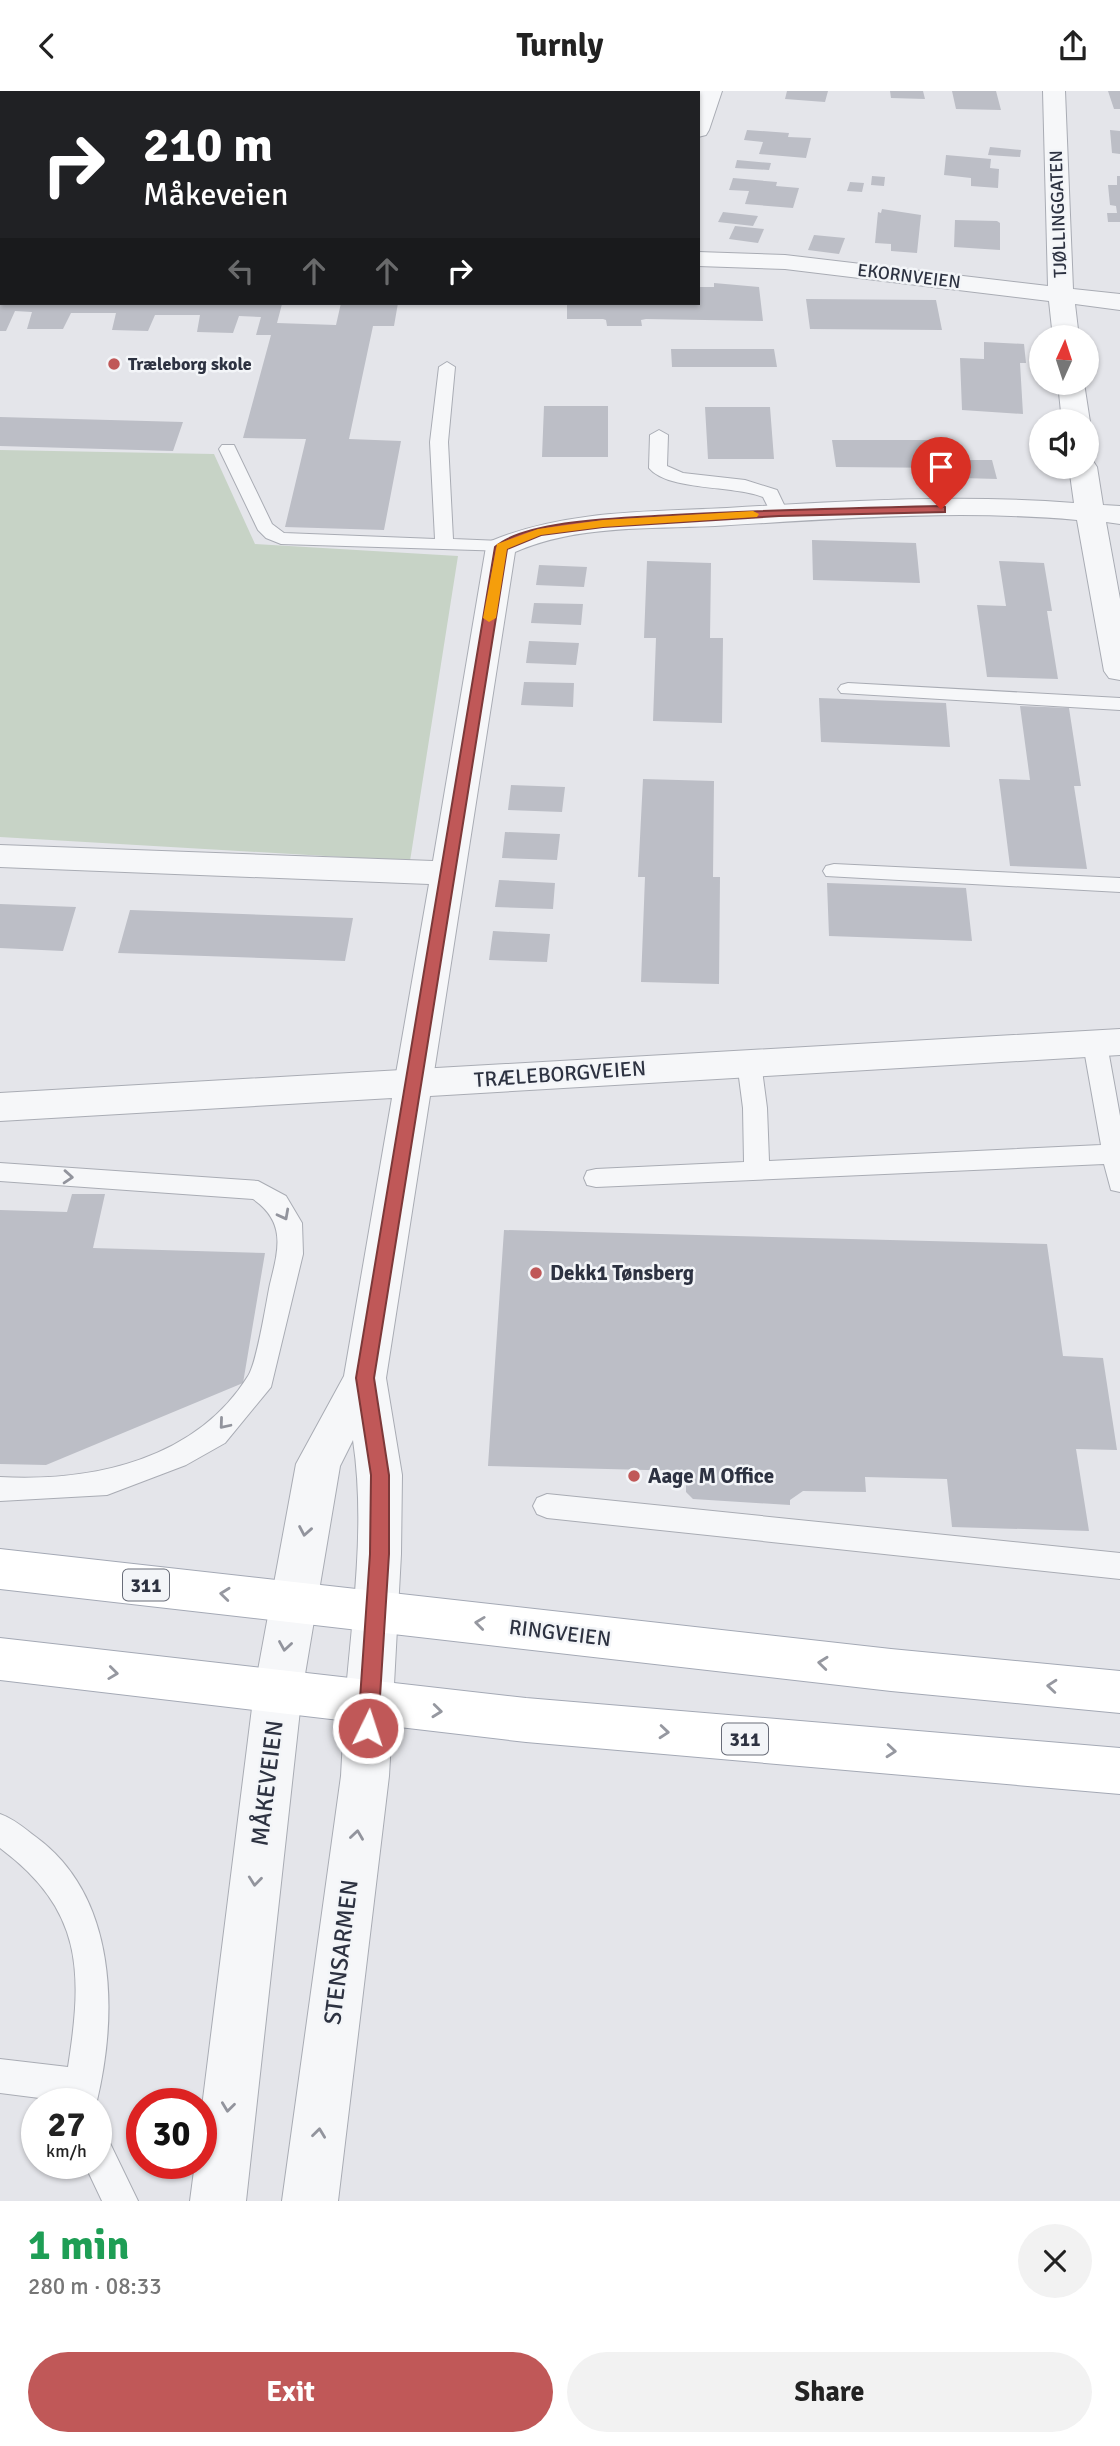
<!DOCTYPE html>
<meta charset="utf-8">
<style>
:root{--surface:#fff;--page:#f2f2f2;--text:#222;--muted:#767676;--accent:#c05858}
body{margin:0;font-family:Signika,sans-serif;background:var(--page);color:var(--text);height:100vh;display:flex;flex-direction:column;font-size:26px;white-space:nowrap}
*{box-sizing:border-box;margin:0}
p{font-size:23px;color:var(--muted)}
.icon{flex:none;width:38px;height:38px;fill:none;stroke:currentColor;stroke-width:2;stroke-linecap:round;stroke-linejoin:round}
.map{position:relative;height:2110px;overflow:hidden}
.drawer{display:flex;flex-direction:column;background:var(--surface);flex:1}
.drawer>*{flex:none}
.hud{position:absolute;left:0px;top:0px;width:700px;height:214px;box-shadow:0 2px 5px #0004;background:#202124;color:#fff;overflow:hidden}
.needle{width:46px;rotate:3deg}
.fabs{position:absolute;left:1029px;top:234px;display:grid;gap:14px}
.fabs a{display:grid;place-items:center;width:70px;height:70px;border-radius:50%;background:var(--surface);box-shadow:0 2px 5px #0004;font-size:35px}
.speed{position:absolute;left:21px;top:1997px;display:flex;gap:14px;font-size:35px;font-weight:700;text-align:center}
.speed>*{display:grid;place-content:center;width:91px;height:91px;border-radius:50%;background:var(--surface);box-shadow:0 2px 5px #0004;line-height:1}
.speed small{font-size:18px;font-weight:400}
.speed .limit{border:10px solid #d22;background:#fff;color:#111}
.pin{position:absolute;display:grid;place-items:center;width:60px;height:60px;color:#fff;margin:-72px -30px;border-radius:50% 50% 50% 0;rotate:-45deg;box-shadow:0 0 7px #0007}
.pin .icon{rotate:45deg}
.me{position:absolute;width:77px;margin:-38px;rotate:4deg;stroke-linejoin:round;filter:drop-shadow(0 0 5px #0008)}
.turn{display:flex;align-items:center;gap:24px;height:147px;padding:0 28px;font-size:32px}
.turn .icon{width:91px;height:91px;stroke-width:2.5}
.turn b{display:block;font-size:49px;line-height:60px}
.lanes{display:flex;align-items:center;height:66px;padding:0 28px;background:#0003;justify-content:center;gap:35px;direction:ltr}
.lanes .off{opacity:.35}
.round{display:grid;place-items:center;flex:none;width:74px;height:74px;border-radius:37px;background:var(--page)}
.summary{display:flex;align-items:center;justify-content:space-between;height:119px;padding:0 28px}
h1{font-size:42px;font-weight:700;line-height:52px;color:#1e9e55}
.button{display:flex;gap:14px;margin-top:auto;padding:14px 28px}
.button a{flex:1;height:80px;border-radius:42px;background:var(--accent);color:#fff;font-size:28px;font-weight:700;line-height:80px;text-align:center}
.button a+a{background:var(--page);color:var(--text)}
header{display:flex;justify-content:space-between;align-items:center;height:91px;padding:0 28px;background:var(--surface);font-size:32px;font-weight:700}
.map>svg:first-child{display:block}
.green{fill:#c7d3c6}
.building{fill:#bcbec6}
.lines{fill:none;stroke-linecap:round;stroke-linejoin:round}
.service-casing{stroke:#a9acb4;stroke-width:2}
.minor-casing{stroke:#a9acb4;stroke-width:2}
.tertiary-casing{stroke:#a9acb4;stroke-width:2}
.primary-casing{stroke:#a4a9b5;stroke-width:2}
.service{fill:#f6f7f9;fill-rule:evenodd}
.minor{fill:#f6f7f9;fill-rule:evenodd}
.tertiary{fill:#f6f7f9;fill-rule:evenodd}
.primary{fill:#fff;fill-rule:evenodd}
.oneway{stroke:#92949d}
.oneway2{stroke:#9698a0}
.route{fill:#c05858;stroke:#7d3939;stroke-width:2}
.slow{fill:#f59e0b}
.poi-dot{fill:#c05858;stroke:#f3f5f8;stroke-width:2.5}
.labels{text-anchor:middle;stroke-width:5;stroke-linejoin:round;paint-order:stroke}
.far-street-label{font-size:18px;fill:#2d3241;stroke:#f3f5f8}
.far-poi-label{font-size:18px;font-weight:bold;fill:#2d3241;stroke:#f3f5f8;text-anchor:start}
.shield{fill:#f3f5f8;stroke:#686c78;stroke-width:2}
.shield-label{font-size:19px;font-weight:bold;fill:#2d3241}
.street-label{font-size:21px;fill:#2d3241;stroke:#f3f5f8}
.poi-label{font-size:21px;font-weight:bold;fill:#2d3241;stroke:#f3f5f8;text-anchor:start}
.near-street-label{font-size:24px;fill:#2d3241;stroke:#f3f5f8}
</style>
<header><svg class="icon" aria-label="back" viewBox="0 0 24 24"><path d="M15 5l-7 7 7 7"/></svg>Turnly<svg class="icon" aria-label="share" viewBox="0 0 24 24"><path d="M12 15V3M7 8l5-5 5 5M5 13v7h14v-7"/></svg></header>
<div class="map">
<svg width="1120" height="2110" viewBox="0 0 1120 2110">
<rect width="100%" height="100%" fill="#e4e5ea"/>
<!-- green -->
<path class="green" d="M 0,359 L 214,363 L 255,453 L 458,465 L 410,770 L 0,746 Z"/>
<!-- building -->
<path class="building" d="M 787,0 L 828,0 L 825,11 L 785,8 Z
M 890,0 L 923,0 L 925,8 L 891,7 Z
M 952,0 L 996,0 L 1001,19 L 956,18 Z
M 1108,0 L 1120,0 L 1120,18 L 1114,18 Z
M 747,39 L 789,42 L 788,46 L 811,47 L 806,67 L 759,63 L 763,51 L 744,49 Z
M 1110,39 L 1120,40 L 1120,63 L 1112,62 Z
M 990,56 L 1021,59 L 1020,66 L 988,64 Z
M 946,64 L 991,68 L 990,77 L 999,78 L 998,97 L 971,95 L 971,87 L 944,84 Z
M 737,69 L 771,72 L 769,79 L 735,77 Z
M 872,85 L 885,86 L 884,95 L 871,94 Z
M 1117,85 L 1120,85 L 1120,131 L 1108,131 L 1107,122 L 1117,122 L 1116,115 L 1110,114 L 1108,94 L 1117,94 Z
M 733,87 L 777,91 L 776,95 L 799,97 L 793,117 L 745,113 L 749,100 L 729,99 Z
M 850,91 L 864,92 L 862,101 L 847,100 Z
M 882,118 L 921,124 L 917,162 L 891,160 L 891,153 L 875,152 L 878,121 L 881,122 Z
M 723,121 L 758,125 L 753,135 L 718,131 Z
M 955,129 L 997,130 L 1000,132 L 1000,159 L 954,156 Z
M 735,135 L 764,138 L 758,152 L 729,148 Z
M 814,144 L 845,147 L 839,163 L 808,159 Z
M 714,192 L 759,196 L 763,230 L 646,228 L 641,229 L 642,235 L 607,235 L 606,229 L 603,228 L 567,228 L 567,212 L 698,212 L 698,196 L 714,196 Z
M 806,208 L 936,209 L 942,239 L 810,238 Z
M 0,212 L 266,212 L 282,213 L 277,232 L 336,234 L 341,212 L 398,212 L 394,235 L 373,235 L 349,348 L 401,350 L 384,439 L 285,436 L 306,348 L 243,347 L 271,244 L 256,244 L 261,226 L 239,225 L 233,242 L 197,241 L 200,224 L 155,224 L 148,240 L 112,239 L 116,222 L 71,222 L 63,238 L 27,238 L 32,221 L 15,220 L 6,240 L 0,240 Z
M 984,251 L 1024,253 L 1026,272 L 1020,272 L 1023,323 L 962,319 L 960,267 L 984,268 Z
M 671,258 L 774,258 L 777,276 L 672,276 Z
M 544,315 L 608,315 L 608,366 L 542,366 Z
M 705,316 L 770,316 L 774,368 L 708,368 Z
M 0,326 L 183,331 L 173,360 L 0,355 Z
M 832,349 L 950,349 L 956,377 L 836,376 Z
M 958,369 L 992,369 L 997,388 L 962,387 Z
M 812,449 L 916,452 L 920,492 L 813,489 Z
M 647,470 L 711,472 L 710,547 L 723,547 L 722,632 L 653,630 L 656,547 L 644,547 Z
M 999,470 L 1044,472 L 1052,520 L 1047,520 L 1058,588 L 987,586 L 977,514 L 1006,515 Z
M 539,474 L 587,476 L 584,496 L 536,494 Z
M 534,512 L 583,513 L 581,534 L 531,532 Z
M 529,550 L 579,552 L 576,574 L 526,572 Z
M 524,591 L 574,592 L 573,616 L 521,614 Z
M 819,607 L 946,612 L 950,656 L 821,651 Z
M 1020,615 L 1069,617 L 1081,695 L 1074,695 L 1087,778 L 1010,775 L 999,688 L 1030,689 Z
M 643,688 L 714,690 L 713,786 L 720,786 L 719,893 L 641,891 L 645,786 L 638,786 Z
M 511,694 L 565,696 L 562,721 L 508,719 Z
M 505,741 L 560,743 L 557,769 L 502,767 Z
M 499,789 L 555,792 L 553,818 L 495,816 Z
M 827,792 L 966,797 L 972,850 L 829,845 Z
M 0,813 L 76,816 L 63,860 L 0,857 Z
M 130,819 L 188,821 L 353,827 L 345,870 L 118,862 Z
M 493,840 L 550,843 L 547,871 L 489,869 Z
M 72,1103 L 105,1103 L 93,1157 L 265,1162 L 243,1292 L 46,1374 L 0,1373 L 0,1119 L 67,1121 Z
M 504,1139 L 1047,1153 L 1063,1265 L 1103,1267 L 1117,1359 L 1076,1358 L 1089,1440 L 952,1436 L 947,1388 L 865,1386 L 866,1401 L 803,1400 L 790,1409 L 790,1414 L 693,1408 L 686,1401 L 686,1380 L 488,1375 Z"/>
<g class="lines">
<defs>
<path id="service" d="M 278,0 L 292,0 L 293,2 L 279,2 Z
M 491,0 L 505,0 L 505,2 L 491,2 Z
M 447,271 L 455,276 L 448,351 L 453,448 L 501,450 L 508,452 L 510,456 L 508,460 L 281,453 L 266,447 L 258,439 L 219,358 L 222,354 L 234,354 L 272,433 L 284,442 L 435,448 L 430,351 L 439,276 Z
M 659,339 L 668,344 L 667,375 L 683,382 L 745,389 L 777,399 L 788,422 L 779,427 L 773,426 L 763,406 C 733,394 668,400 649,377 L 650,344 Z
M 848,592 L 1120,607 L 1120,619 L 841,602 L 838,598 L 841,594 Z
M 834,773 L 1120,787 L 1120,801 L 826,785 L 823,780 L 826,775 Z
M 1095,945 L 1103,947 L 1107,953 L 1120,1025 L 1120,1101 L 1111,1099 L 1104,1073 L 596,1096 L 587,1094 L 584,1087 L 587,1080 L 596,1078 L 744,1071 L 743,1017 L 737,971 L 741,965 L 749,963 L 757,965 L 761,971 L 767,1017 L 769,1070 L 1101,1054 L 1083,953 L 1087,947 Z
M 0,1072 L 258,1090 L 286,1105 L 302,1132 L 303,1163 L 271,1296 L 225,1352 L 186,1374 L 107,1404 L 0,1410 L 0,1386 C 92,1391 196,1369 248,1285 C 257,1272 266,1212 270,1193 C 279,1157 286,1131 253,1108 L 0,1090 Z
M 547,1403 L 1120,1462 L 1120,1488 L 547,1427 L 537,1423 L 533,1415 L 537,1407 Z
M 0,1723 C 14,1728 24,1737 36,1746 C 118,1806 118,1924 96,2014 L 63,2012 L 63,2010 L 0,2002 L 0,1968 L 68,1976 C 83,1880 83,1819 0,1757 Z
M 96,2043 L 108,2048 L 138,2110 L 102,2110 L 84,2072 L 96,2072 Z"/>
<path id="minor" d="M 700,0 L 722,0 L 709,39 L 706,44 L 698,46 Z
M 1043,0 L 1065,0 L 1073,198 L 1120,203 L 1120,219 L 1075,213 L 1079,247 L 1053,247 L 1049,210 L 785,178 L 698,175 L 698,161 L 785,164 L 1048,195 Z
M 0,163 L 2,163 L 2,177 L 0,177 Z
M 1058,292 L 1084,292 L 1090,331 L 1087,335 L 1087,331 L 1062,331 Z
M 1087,369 L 1093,370 L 1097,376 L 1103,414 L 1120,415 L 1120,433 L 1106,431 L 1120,508 L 1120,589 L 1109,587 L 1104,580 L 1077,429 C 957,418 835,428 715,435 C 649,438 576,434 515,461 L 432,994 L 426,1004 L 413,1008 L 400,1004 L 394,994 L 429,793 L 0,776 L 0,754 L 433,770 L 486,456 L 491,450 C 566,419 647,421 727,417 C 843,410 959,403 1074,412 L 1069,376 L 1087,376 Z
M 278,1580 L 295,1586 L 302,1601 L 246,2110 L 190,2110 L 195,2072 L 201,2072 L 201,2024 L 254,1601 L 261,1586 Z
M 369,1590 L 386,1597 L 393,1612 L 389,1685 L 338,2110 L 282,2110 L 341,1685 L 345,1612 L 352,1597 Z"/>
<path id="tertiary" d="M 1120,938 L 1120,964 L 430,1005 L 386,1287 L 402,1384 L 401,1463 L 393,1612 L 386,1627 L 369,1634 L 352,1627 L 345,1612 C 352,1526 366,1435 353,1349 L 340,1375 L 302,1601 L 295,1616 L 278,1622 L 261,1616 L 254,1601 L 296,1373 L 344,1285 L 392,1007 L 0,1030 L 0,1002 Z"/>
<path id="primary" d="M 0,1458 L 891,1558 L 1120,1580 L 1120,1622 L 891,1600 L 0,1498 Z
M 0,1547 L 526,1607 L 1120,1657 L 1120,1703 L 526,1651 L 0,1589 Z"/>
</defs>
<!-- service casing -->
<use href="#service" class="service-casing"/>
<!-- minor casing -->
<use href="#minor" class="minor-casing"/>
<!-- tertiary casing -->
<use href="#tertiary" class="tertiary-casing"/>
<!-- primary casing -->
<use href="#primary" class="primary-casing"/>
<!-- service -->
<use href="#service" class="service"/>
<!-- minor -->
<use href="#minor" class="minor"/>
<!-- tertiary -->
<use href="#tertiary" class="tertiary"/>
<!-- primary -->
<use href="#primary" class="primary"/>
</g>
<!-- one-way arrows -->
<defs><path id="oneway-chevron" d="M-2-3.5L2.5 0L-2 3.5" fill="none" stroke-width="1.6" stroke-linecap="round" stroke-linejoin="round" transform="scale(1.75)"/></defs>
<g class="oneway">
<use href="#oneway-chevron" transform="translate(68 1086) rotate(4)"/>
<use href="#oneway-chevron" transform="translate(284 1124) rotate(62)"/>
<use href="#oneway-chevron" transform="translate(224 1333) rotate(130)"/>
<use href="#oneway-chevron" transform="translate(305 1440) rotate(100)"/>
<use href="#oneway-chevron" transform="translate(285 1555) rotate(99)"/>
<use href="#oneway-chevron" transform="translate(357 1744) rotate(-82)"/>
<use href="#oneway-chevron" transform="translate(255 1790) rotate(96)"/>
<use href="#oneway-chevron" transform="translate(228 2016) rotate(97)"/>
<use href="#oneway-chevron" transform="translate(319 2042) rotate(-83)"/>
</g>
<g class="oneway2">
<use href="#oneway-chevron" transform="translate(225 1503) rotate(-174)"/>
<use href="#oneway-chevron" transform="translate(480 1532) rotate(-173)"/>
<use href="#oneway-chevron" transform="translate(823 1572) rotate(-174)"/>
<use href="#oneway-chevron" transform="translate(113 1582) rotate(7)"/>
<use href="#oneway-chevron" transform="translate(1052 1595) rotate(-175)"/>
<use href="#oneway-chevron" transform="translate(437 1620) rotate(6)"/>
<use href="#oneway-chevron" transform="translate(664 1641) rotate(5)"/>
<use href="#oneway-chevron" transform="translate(891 1660) rotate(5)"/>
</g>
<!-- route -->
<path class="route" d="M 941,415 L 945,416 L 945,421 L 779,425 L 603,436 L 541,444 L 507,458 L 374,1287 L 389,1384 L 389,1463 L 378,1637 L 375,1643 L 368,1646 L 361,1643 L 358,1637 L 370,1463 L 371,1384 L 356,1287 L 495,456 C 527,428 629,427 673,424 C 762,419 851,417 941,415 Z"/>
<!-- slow -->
<path class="slow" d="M 753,420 L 759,423 L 757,426 L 603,436 L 541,444 L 507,458 L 496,527 L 489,531 L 483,527 L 497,453 L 538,438 L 603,429 Z"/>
<!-- markers -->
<g class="poi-dot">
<circle cx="114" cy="273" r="7"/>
<circle cx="536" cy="1182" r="7"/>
<circle cx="634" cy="1385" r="7"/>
</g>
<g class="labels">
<!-- far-street labels -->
<g class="far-street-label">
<text transform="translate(1058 123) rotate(-92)" y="6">TJØLLINGGATEN</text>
<text transform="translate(909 185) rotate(7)" y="6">EKORNVEIEN</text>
</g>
<!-- far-poi labels -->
<g class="far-poi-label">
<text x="128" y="279">Træleborg skole</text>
</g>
<!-- shield labels -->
<g class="shield">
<rect x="123" y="1478.5" width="46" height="31" rx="5"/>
<rect x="722" y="1632.5" width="46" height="31" rx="5"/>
</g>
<g class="shield-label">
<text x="146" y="1501">311</text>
<text x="745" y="1655">311</text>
</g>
<!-- street labels -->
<g class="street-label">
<text transform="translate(560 983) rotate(-4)" y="7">TRÆLEBORGVEIEN</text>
<text transform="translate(560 1542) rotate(7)" y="7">RINGVEIEN</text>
</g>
<!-- poi labels -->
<g class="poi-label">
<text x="550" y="1189">Dekk1 Tønsberg</text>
<text x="648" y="1392">Aage M Office</text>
</g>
<!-- near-street labels -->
<g class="near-street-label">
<text transform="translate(267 1692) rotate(-83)" y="8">MÅKEVEIEN</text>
<text transform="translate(341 1861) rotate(-83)" y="8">STENSARMEN</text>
</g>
</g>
</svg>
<div class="fabs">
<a><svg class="needle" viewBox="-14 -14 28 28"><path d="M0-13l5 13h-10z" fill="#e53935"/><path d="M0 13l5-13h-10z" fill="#767676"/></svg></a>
<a><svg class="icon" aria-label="sound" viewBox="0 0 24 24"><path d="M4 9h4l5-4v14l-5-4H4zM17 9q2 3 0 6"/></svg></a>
</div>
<div class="speed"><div>27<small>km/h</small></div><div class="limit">30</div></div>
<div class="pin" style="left:941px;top:418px;background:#d93025"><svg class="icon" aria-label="arrive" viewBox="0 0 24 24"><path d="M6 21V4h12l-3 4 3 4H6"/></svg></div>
<svg class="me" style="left:368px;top:1637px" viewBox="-20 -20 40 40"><circle r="17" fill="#c05858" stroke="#fff" stroke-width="3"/><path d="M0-11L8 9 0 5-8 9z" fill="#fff"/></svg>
<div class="hud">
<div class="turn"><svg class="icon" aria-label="right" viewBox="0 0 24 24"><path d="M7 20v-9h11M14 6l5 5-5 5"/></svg><div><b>210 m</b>Måkeveien</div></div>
<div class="lanes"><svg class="icon off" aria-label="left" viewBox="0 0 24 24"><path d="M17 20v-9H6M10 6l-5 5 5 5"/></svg><svg class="icon off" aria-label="ahead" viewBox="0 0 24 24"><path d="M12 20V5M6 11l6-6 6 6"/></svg><svg class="icon off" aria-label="ahead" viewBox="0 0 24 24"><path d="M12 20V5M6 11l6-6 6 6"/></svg><svg class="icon" aria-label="right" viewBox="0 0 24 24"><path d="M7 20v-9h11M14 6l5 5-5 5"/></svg></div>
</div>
</div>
<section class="drawer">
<div class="summary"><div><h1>1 min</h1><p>280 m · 08:33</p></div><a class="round"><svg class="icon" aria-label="close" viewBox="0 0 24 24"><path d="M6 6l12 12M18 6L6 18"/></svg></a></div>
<div class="button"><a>Exit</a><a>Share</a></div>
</section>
